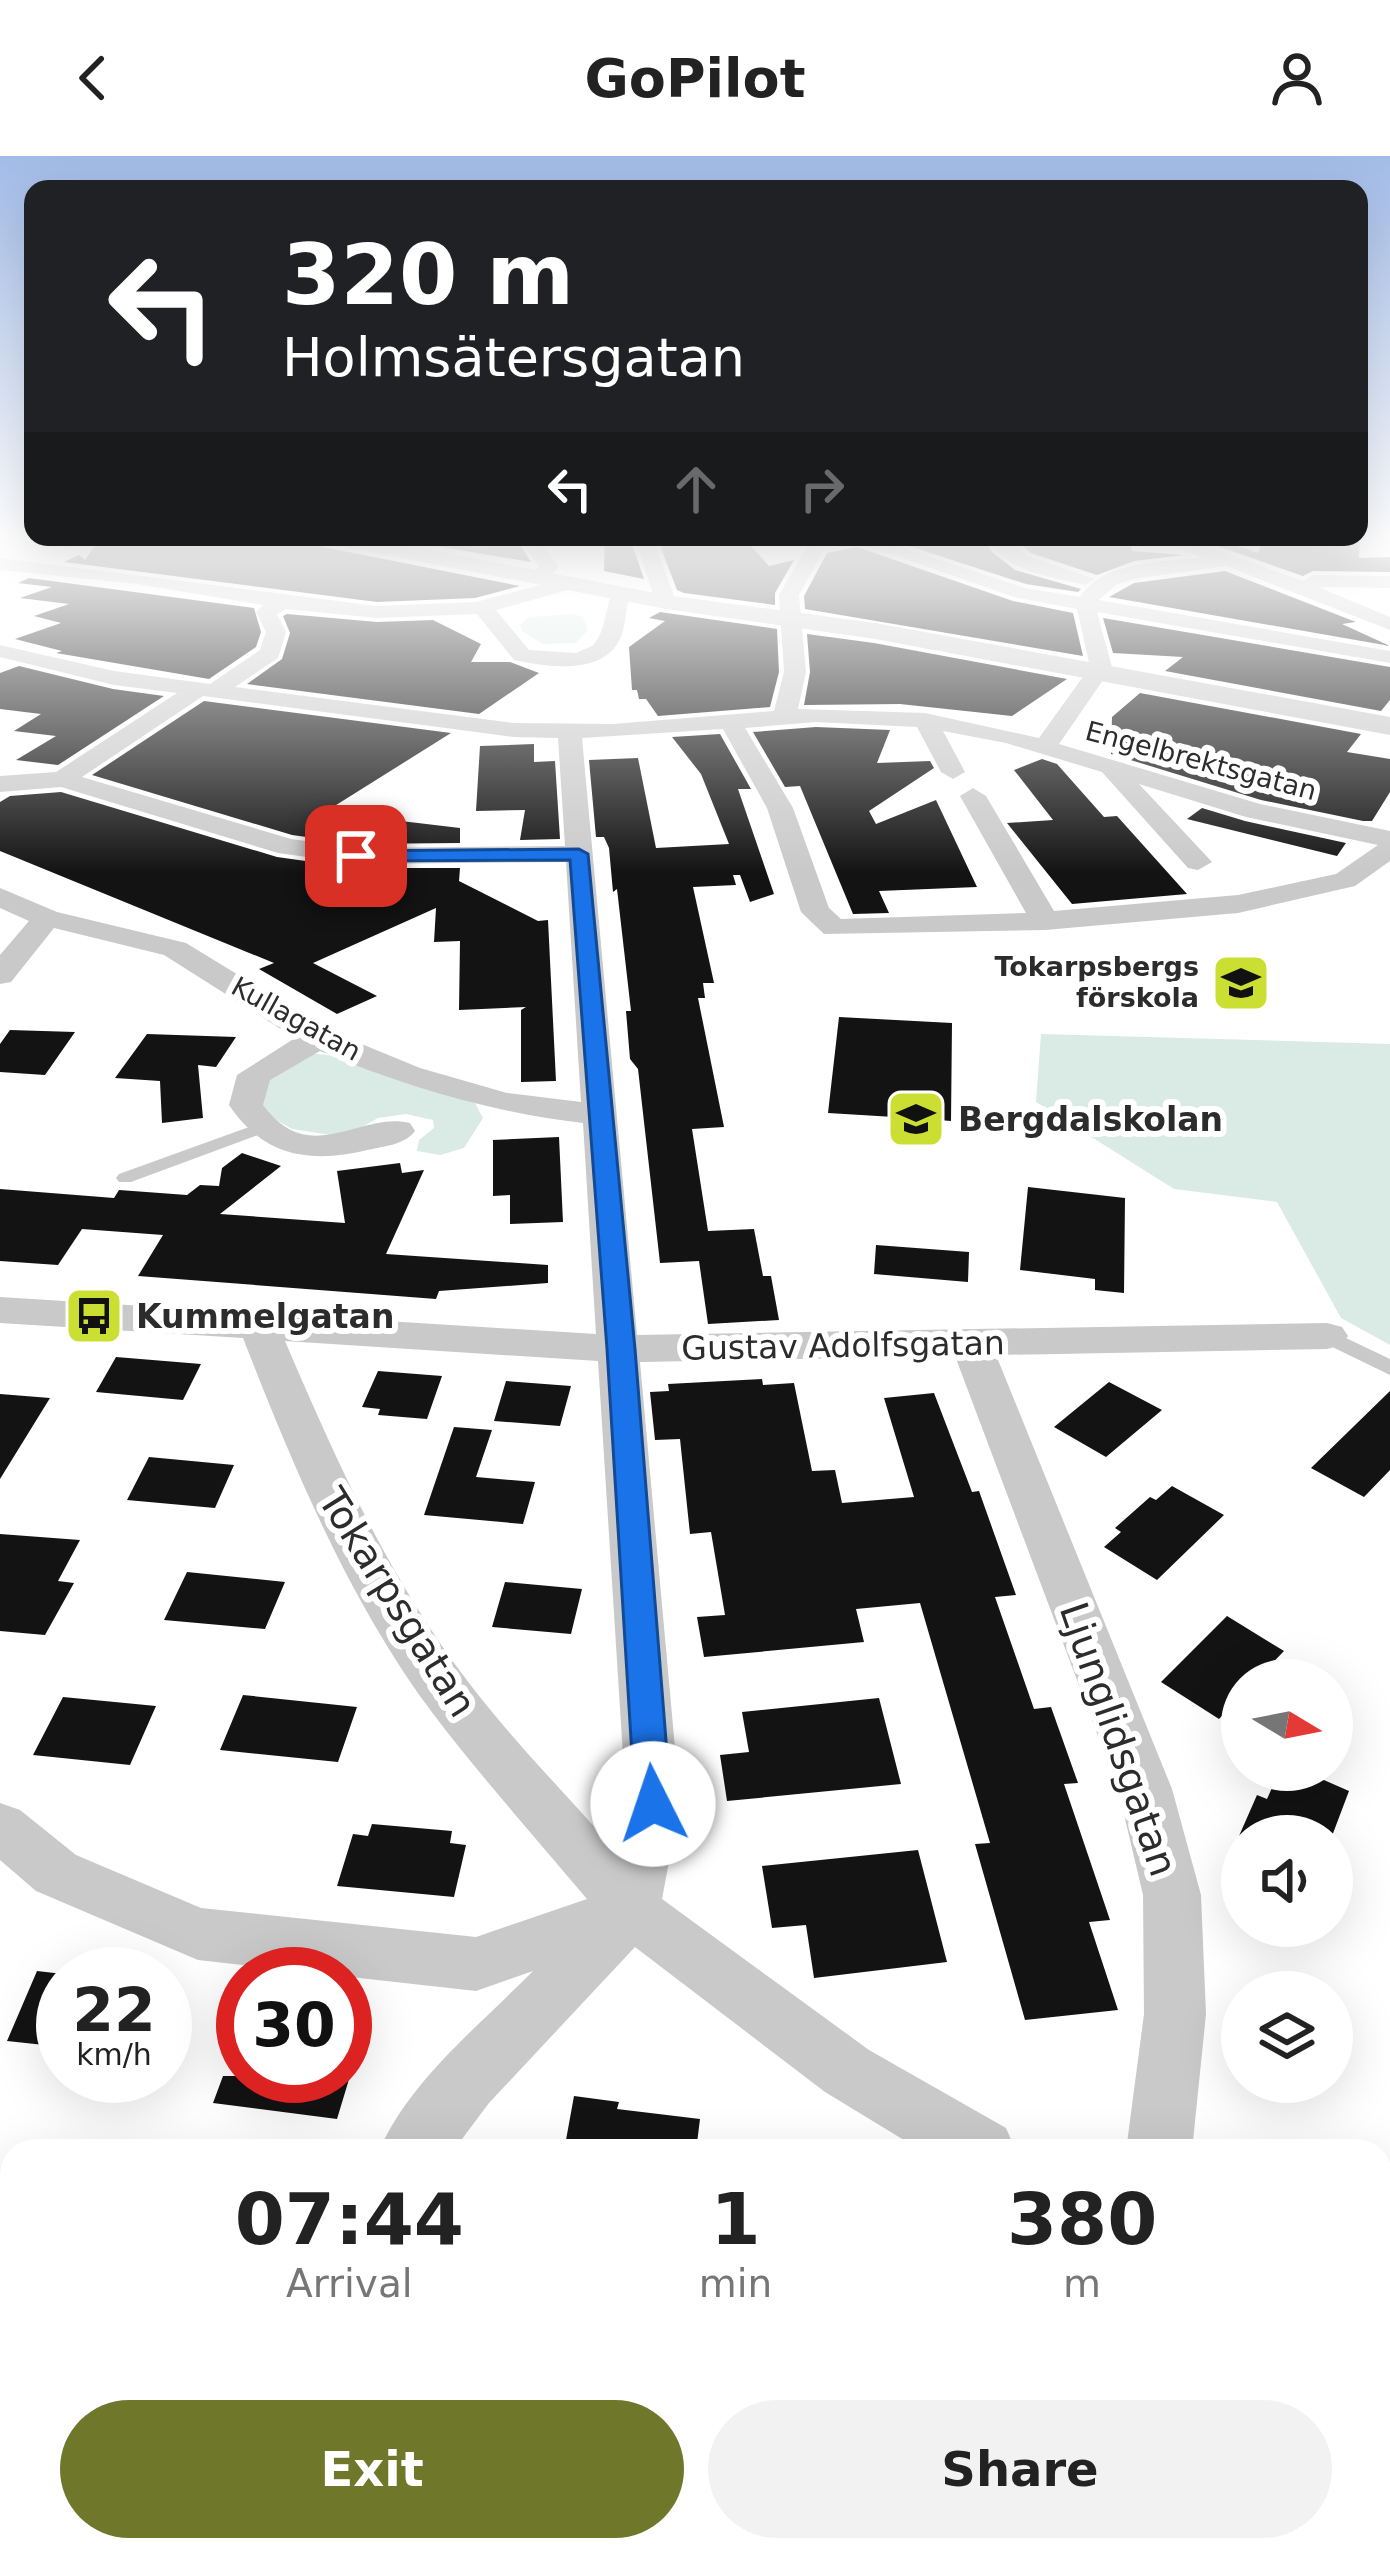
<!DOCTYPE html>
<meta charset="utf-8">
<style>
:root{--surface:#fff;--page:#f2f2f2;--text:#222;--muted:#767676;--accent:#6e772a}
body{margin:0;font-family:"DejaVu Sans",sans-serif;background:var(--page);color:var(--text);height:100vh;display:flex;flex-direction:column;font-size:45px;white-space:nowrap}
*{box-sizing:border-box;margin:0}
p{font-size:39px;color:var(--muted)}
.icon{flex:none;width:66px;height:66px;fill:none;stroke:currentColor;stroke-width:2;stroke-linecap:round;stroke-linejoin:round}
.map{position:relative;flex:1;overflow:hidden}
.side{position:absolute;left:0px;top:1983px;width:1392px;height:423px;display:flex;flex-direction:column;background:var(--surface);border-radius:36px 36px 0 0;box-shadow:0 12px 48px #0002}
.side>*{flex:none}
.top-card{position:absolute;left:24px;top:24px;width:1344px;height:366px;border-radius:24px;box-shadow:0 12px 48px #0002;background:#202124;color:#fff;overflow:hidden}
.needle{width:78px;rotate:100deg}
.tools{position:absolute;left:1221px;top:1503px;display:grid;gap:24px}
.tools a{display:grid;place-items:center;width:132px;height:132px;border-radius:50%;background:var(--surface);box-shadow:0 12px 48px #0002;font-size:60px}
.speed{position:absolute;left:36px;top:1791px;display:flex;gap:24px;font-size:60px;font-weight:700;text-align:center}
.speed>*{display:grid;place-content:center;width:156px;height:156px;border-radius:50%;background:var(--surface);box-shadow:0 12px 48px #0002;line-height:1}
.speed small{font-size:30px;font-weight:400}
.speed .limit{border:18px solid #d22;background:#fff;color:#111}
.pin{position:absolute;display:grid;place-items:center;width:102px;height:102px;color:#fff;margin:-51px;border-radius:24px;box-shadow:0 6px 18px #0006}
.me{position:absolute;width:132px;margin:-66px;rotate:356deg;stroke-linejoin:round;filter:drop-shadow(0 0 9px #0008)}
.turn{display:flex;align-items:center;gap:42px;height:252px;padding:0 60px;font-size:54px}
.turn .icon{width:156px;height:156px;stroke-width:2.5}
.turn b{display:block;font-size:84px;line-height:102px}
.lanes{display:flex;align-items:center;height:114px;padding:0 60px;background:#0003;justify-content:center;gap:60px;direction:ltr}
.lanes .off{opacity:.35}
.eta{display:flex;justify-content:space-evenly;align-items:center;height:204px;text-align:center}
.eta b{font-size:72px;font-weight:600;line-height:84px}
.button{display:flex;gap:24px;margin-top:auto;padding:24px 60px}
.button a{flex:1;height:138px;border-radius:72px;background:var(--accent);color:#fff;font-size:48px;font-weight:600;line-height:138px;text-align:center}
.button a+a{background:var(--page);color:var(--text)}
header{display:flex;justify-content:space-between;align-items:center;height:156px;padding:0 60px;background:var(--surface);font-size:54px;font-weight:600}
.map>svg:first-child{display:block}
.green{fill:#daeae4}
.building{fill:#131313}
.lines{fill:none;stroke-linecap:round;stroke-linejoin:round}
.service{fill:#c9c9c9;fill-rule:evenodd}
.minor{fill:#c9c9c9;fill-rule:evenodd}
.tertiary{fill:#c9c9c9;fill-rule:evenodd}
.route{fill:#1a73e8;stroke:#114b97;stroke-width:3}
.labels{text-anchor:middle;stroke-width:12;stroke-linejoin:round;paint-order:stroke}
.far-street-label{font-size:27px;fill:#2c2c2c;stroke:#fff}
.far-poi-label{font-size:27px;font-weight:bold;fill:#2c2c2c;stroke:#fff;text-anchor:end}
.poi-label{font-size:33px;font-weight:bold;fill:#2c2c2c;stroke:#fff;text-anchor:start}
.street-label{font-size:33px;fill:#2c2c2c;stroke:#fff}
.near-street-label{font-size:39px;fill:#2c2c2c;stroke:#fff}
</style>
<header><svg class="icon" aria-label="back" viewBox="0 0 24 24"><path d="M15 5l-7 7 7 7"/></svg>GoPilot<svg class="icon" aria-label="person" viewBox="0 0 24 24"><circle cx="12" cy="8" r="4"/><path d="M4 21q1-7 8-7t8 7"/></svg></header>
<div class="map">
<svg width="1390" height="2405" viewBox="0 0 1390 2405">
<rect width="100%" height="100%" fill="#fff"/>
<!-- green -->
<path class="green" d="M 574,458 L 583,461 L 588,474 L 575,487 L 543,488 L 522,475 L 520,469 L 529,461 Z
M 1041,878 L 1390,888 L 1390,1189 L 1341,1162 L 1277,1046 L 1174,1033 L 1036,946 Z
M 306,897 L 328,899 L 475,947 L 483,962 L 464,992 L 440,999 L 417,995 L 419,984 L 434,972 L 433,964 L 406,958 L 378,962 L 344,981 L 292,973 L 266,958 L 260,941 L 266,918 Z
M 0,2303 L 12,2305 L 12,2394 L 31,2394 L 23,2405 L 0,2405 Z"/>
<!-- building -->
<path class="building" d="M 276,381 L 328,392 L 520,430 L 475,442 L 377,446 L 64,406 L 79,399 L 85,404 L 99,383 Z
M 418,381 L 480,391 L 515,381 L 531,406 L 419,387 Z
M 605,381 L 640,381 L 633,391 L 644,423 L 604,415 Z
M 670,381 L 745,383 L 769,410 L 794,404 L 775,437 L 775,449 L 684,437 L 677,434 L 661,392 Z
M 904,381 L 983,381 L 992,396 L 1015,414 L 1081,433 L 1078,436 L 1026,428 L 891,384 Z
M 1012,381 L 1129,381 L 1132,395 L 1183,399 L 1134,405 L 1097,419 L 1031,397 Z
M 1264,381 L 1360,383 L 1359,402 L 1390,401 L 1390,416 L 1313,415 L 1303,420 L 1212,388 L 1226,386 L 1258,397 Z
M 857,391 L 1013,445 L 1073,457 L 1083,500 L 805,453 L 804,440 L 827,397 Z
M 1225,415 L 1356,466 L 1342,468 L 1390,490 L 1109,441 L 1134,427 Z
M 29,422 L 254,452 L 261,476 L 256,491 L 209,523 L 56,497 L 62,495 L 15,483 L 61,467 L 34,460 L 69,448 L 20,442 L 52,431 L 18,427 Z
M 660,456 L 777,473 L 779,516 L 770,551 L 658,560 L 646,543 L 639,543 L 637,534 L 632,534 L 629,491 L 665,465 L 649,462 Z
M 287,458 L 377,466 L 433,464 L 481,488 L 471,506 L 510,506 L 539,517 L 479,558 L 247,528 L 282,503 L 290,477 L 283,460 Z
M 1103,462 L 1390,511 L 1390,544 L 1381,555 L 1165,515 L 1183,501 L 1113,497 Z
M 807,478 L 874,487 L 1067,523 L 1012,560 L 900,548 L 804,549 L 810,516 Z
M 19,510 L 113,533 L 164,540 L 58,609 L 16,604 L 56,580 L 14,575 L 41,558 L 0,553 L 0,517 Z
M 1140,537 L 1361,578 L 1347,596 L 1390,603 L 1390,636 L 1372,665 L 1363,665 L 1261,644 L 1111,598 L 1112,561 Z
M 204,545 L 451,577 L 325,656 L 460,672 L 460,687 L 357,688 L 292,679 L 92,619 Z
M 816,571 L 890,574 L 877,607 L 930,605 L 934,612 L 869,655 L 876,668 L 936,644 L 977,731 L 879,735 L 889,757 L 853,758 L 800,630 L 785,631 L 753,576 Z
M 720,578 L 751,633 L 738,633 L 774,738 L 750,746 L 740,719 L 733,719 L 736,729 L 693,731 L 714,827 L 703,827 L 705,842 L 698,842 L 724,971 L 692,973 L 708,1075 L 754,1073 L 763,1120 L 771,1120 L 779,1164 L 708,1168 L 699,1105 L 660,1107 L 638,913 L 630,903 L 626,855 L 631,855 L 617,733 L 613,736 L 609,692 L 604,681 L 596,681 L 589,604 L 638,602 L 656,692 L 729,688 L 701,618 L 672,581 Z
M 534,588 L 534,606 L 555,605 L 560,683 L 520,684 L 525,654 L 476,655 L 480,590 Z
M 1042,603 L 1057,608 L 1104,661 L 1117,660 L 1187,738 L 1072,748 L 1007,667 L 1053,664 L 1014,614 Z
M 61,636 L 277,701 L 356,712 L 460,712 L 459,725 L 538,765 L 548,764 L 556,925 L 521,926 L 521,854 L 526,851 L 459,854 L 460,785 L 434,786 L 436,752 L 313,807 L 377,840 L 337,858 L 259,813 L 274,807 L 0,695 L 0,646 L 10,640 Z
M 1202,652 L 1245,665 L 1346,687 L 1337,700 L 1187,663 Z
M 839,861 L 952,867 L 951,965 L 925,963 L 925,974 L 893,972 L 894,961 L 828,957 Z
M 10,874 L 75,876 L 45,919 L 0,916 L 0,888 Z
M 147,878 L 236,881 L 216,911 L 198,909 L 203,962 L 162,967 L 160,925 L 115,922 Z
M 559,981 L 563,1066 L 510,1068 L 510,1039 L 493,1040 L 493,984 Z
M 242,997 L 281,1010 L 220,1058 L 345,1067 L 337,1015 L 400,1007 L 402,1017 L 424,1014 L 386,1098 L 548,1109 L 548,1127 L 439,1135 L 436,1143 L 138,1120 L 163,1079 L 82,1073 L 58,1109 L 0,1105 L 0,1033 L 114,1042 L 119,1034 L 187,1039 L 200,1029 L 219,1030 L 222,1012 Z
M 1028,1031 L 1125,1042 L 1124,1137 L 1095,1134 L 1095,1123 L 1020,1114 Z
M 876,1089 L 969,1096 L 968,1126 L 874,1118 Z
M 116,1201 L 201,1208 L 183,1244 L 96,1236 Z
M 378,1215 L 442,1220 L 427,1263 L 378,1259 L 380,1253 L 362,1251 Z
M 762,1223 L 763,1229 L 794,1227 L 812,1315 L 835,1314 L 842,1347 L 914,1341 L 884,1242 L 934,1237 L 972,1336 L 979,1335 L 1016,1439 L 995,1441 L 1034,1553 L 1051,1551 L 1078,1627 L 1064,1628 L 1110,1764 L 1089,1766 L 1118,1854 L 1025,1864 L 975,1688 L 990,1687 L 920,1447 L 856,1453 L 864,1486 L 704,1501 L 697,1461 L 725,1459 L 711,1376 L 690,1378 L 680,1283 L 655,1284 L 650,1236 L 669,1235 L 668,1228 Z
M 506,1225 L 571,1230 L 560,1270 L 494,1265 Z
M 1109,1226 L 1162,1254 L 1106,1301 L 1054,1271 Z
M 1390,1235 L 1390,1314 L 1364,1341 L 1311,1312 Z
M 0,1238 L 50,1242 L 0,1323 Z
M 454,1271 L 492,1274 L 476,1321 L 535,1326 L 523,1368 L 424,1359 Z
M 149,1301 L 234,1309 L 215,1352 L 127,1344 Z
M 1172,1330 L 1224,1359 L 1157,1424 L 1104,1391 L 1121,1376 L 1115,1372 L 1150,1341 L 1156,1344 Z
M 0,1378 L 80,1384 L 58,1425 L 74,1427 L 45,1479 L 0,1475 Z
M 187,1416 L 285,1426 L 265,1473 L 164,1464 Z
M 505,1426 L 582,1433 L 571,1478 L 492,1471 Z
M 1227,1460 L 1284,1495 L 1256,1524 L 1242,1524 L 1242,1539 L 1219,1563 L 1161,1526 Z
M 243,1539 L 357,1551 L 338,1606 L 220,1594 Z
M 63,1541 L 156,1550 L 130,1609 L 33,1599 Z
M 879,1542 L 901,1628 L 727,1645 L 720,1599 L 749,1596 L 742,1556 Z
M 1280,1614 L 1301,1614 L 1349,1635 L 1332,1680 L 1239,1680 L 1257,1639 L 1267,1643 Z
M 372,1668 L 452,1675 L 450,1687 L 466,1689 L 454,1741 L 337,1730 L 353,1678 L 368,1680 Z
M 918,1694 L 947,1806 L 814,1822 L 806,1769 L 772,1772 L 762,1710 Z
M 37,1815 L 63,1818 L 63,1891 L 7,1885 Z
M 223,1920 L 350,1920 L 337,1963 L 213,1947 Z
M 574,1940 L 619,1946 L 617,1953 L 700,1963 L 696,1995 L 564,1995 Z"/>
<g class="lines">
<!-- service -->
<path class="service" d="M 260,967 L 269,972 L 266,976 L 131,1026 L 119,1026 L 116,1022 L 119,1018 Z
M 1327,1173 L 1390,1203 L 1390,1219 L 1320,1185 L 1317,1180 L 1320,1175 Z"/>
<!-- minor -->
<path class="minor" d="M 519,381 L 537,381 L 559,411 L 545,425 L 528,421 L 539,410 Z
M 646,381 L 666,381 L 656,391 L 676,446 L 673,450 L 656,446 L 637,390 Z
M 813,381 L 831,381 L 799,439 L 806,516 L 798,553 L 925,557 L 1039,582 L 1090,511 L 1077,453 L 1014,441 L 842,381 L 869,381 L 1025,432 L 1080,441 C 1103,405 1164,405 1202,402 L 1153,381 L 1179,381 L 1303,425 L 1313,419 L 1390,420 L 1390,432 L 1318,431 L 1390,461 L 1390,474 L 1226,410 L 1133,423 L 1116,429 L 1099,444 L 1390,495 L 1390,507 L 1097,456 L 1112,511 L 1059,588 L 1260,648 L 1390,675 L 1390,705 L 1355,730 L 1238,757 L 1045,774 L 824,778 L 801,756 L 767,652 L 723,573 L 582,582 L 637,1179 L 1327,1167 L 1342,1171 L 1348,1180 L 1342,1189 L 1327,1193 L 996,1199 L 1172,1633 L 1201,1739 L 1206,1858 L 1192,1995 L 1126,1995 L 1144,1858 L 1143,1739 L 1118,1633 L 955,1200 L 640,1206 L 680,1647 L 662,1743 L 869,1894 L 1006,1972 L 1016,1995 L 922,1995 L 825,1936 L 635,1791 L 489,1947 L 453,1995 L 379,1995 C 409,1925 481,1868 533,1815 L 476,1835 L 198,1804 L 36,1735 L 0,1704 L 0,1647 L 20,1654 L 76,1699 L 201,1752 L 476,1781 L 587,1743 C 536,1682 482,1622 434,1559 C 350,1448 293,1310 243,1182 L 0,1167 L 0,1141 L 596,1178 L 583,967 C 490,956 407,931 320,895 L 270,924 L 263,949 C 310,1013 360,955 410,967 L 415,975 C 405,988 387,990 372,993 C 311,1008 265,1002 229,949 L 237,919 L 295,882 L 164,799 L 54,772 L 11,826 L 0,828 L 0,799 L 29,765 L 0,752 L 0,732 L 57,756 L 186,787 L 330,875 L 420,912 L 507,937 L 581,946 L 566,706 L 357,708 L 278,697 L 61,631 L 0,636 L 0,620 L 56,616 L 177,537 L 114,529 L 0,501 L 0,489 L 114,515 L 210,528 L 260,494 L 266,476 L 256,456 L 263,449 L 137,428 L 0,414 L 0,402 L 377,450 L 476,446 L 571,421 L 581,427 L 578,431 L 496,454 L 529,494 L 576,497 L 592,490 C 608,474 603,451 615,433 L 629,433 L 632,437 C 624,452 627,468 620,483 C 602,520 547,511 514,504 L 477,458 L 377,462 L 286,453 L 277,458 L 286,476 L 278,502 L 235,531 L 514,567 L 613,568 L 774,555 L 784,516 L 779,439 ZM 203,540 L 514,581 L 558,582 L 565,690 L 357,692 L 291,683 L 82,621 ZM 816,566 L 917,571 L 941,616 L 953,623 L 965,616 L 943,575 L 1006,587 L 1102,616 L 1188,712 L 1198,714 L 1212,706 L 1139,628 L 1246,661 L 1378,689 L 1336,718 L 1238,739 L 1054,755 L 986,640 L 973,632 L 960,640 L 1026,757 L 841,763 L 829,752 L 793,652 L 745,572 ZM 285,1185 L 598,1205 L 626,1647 L 615,1694 C 567,1639 513,1585 469,1527 C 389,1423 336,1304 285,1185 Z
M 987,381 L 1005,381 L 1029,401 L 1095,423 L 1085,429 C 1048,420 1007,417 987,381 Z
M 1380,2192 L 1390,2196 L 1390,2270 L 1380,2266 Z
M 60,2394 L 140,2394 L 136,2405 L 56,2405 Z"/>
<!-- tertiary -->
<path class="tertiary" d="M 318,381 L 364,381 L 666,439 L 875,467 L 1390,561 L 1390,579 L 875,483 L 666,453 L 329,388 Z"/>
</g>
<!-- sky -->
<linearGradient id="sky" x2="0" y2="1"><stop stop-color="#a2bbe8"/><stop offset="0.53" stop-color="#fff"/><stop offset="1" stop-color="#fff" stop-opacity="0"/></linearGradient>
<rect width="1390" height="717" fill="url(#sky)"/>
<!-- route -->
<path class="route" d="M 579,693 L 588,698 L 635,1193 L 671,1648 L 665,1658 L 653,1663 L 640,1658 L 635,1648 L 607,1193 L 570,704 L 356,705 L 347,700 L 356,695 Z"/>
<!-- icons -->
<defs>
<symbol id="school-square" viewBox="-11 -11 22 22"><rect x="-9" y="-9" width="18" height="18" rx="4" fill="#cbdf33" stroke="#fff"/><path d="M0-5L7-2L0 1L-7-2ZM-4 1L0 2.5L4 1V4Q0 6-4 4Z" fill="#111"/></symbol>
<symbol id="bus-square" viewBox="-11 -11 22 22"><rect x="-9" y="-9" width="18" height="18" rx="4" fill="#cbdf33" stroke="#fff"/><path d="M-5-6H5V4H4V6H2V4H-2V6H-4V4H-5ZM-3.5-4V0h7V-4ZM-3.5 1.2v1.5H-2V1.2ZM2 1.2v1.5H3.5V1.2Z" fill="#111"/></symbol>
</defs>
<g fill-rule="evenodd">
<use href="#school-square" x="1208" y="794" width="66" height="66"/>
<use href="#school-square" x="883" y="930" width="66" height="66"/>
<use href="#bus-square" x="61" y="1127" width="66" height="66"/>
</g>
<g class="labels">
<!-- far-street labels -->
<g class="far-street-label">
<text transform="translate(1201 605) rotate(15)" y="9">Engelbrektsgatan</text>
<text transform="translate(296 863) rotate(29)" y="9">Kullagatan</text>
</g>
<!-- far-poi labels -->
<g class="far-poi-label">
<text x="1199" y="820">Tokarpsbergs<tspan x="1199" dy="31">förskola</tspan></text>
</g>
<!-- poi labels -->
<g class="poi-label">
<text x="958" y="975">Bergdalskolan</text>
<text x="136" y="1172">Kummelgatan</text>
</g>
<!-- street labels -->
<g class="street-label">
<text transform="translate(843 1189) rotate(-1)" y="12">Gustav Adolfsgatan</text>
</g>
<!-- near-street labels -->
<g class="near-street-label">
<text transform="translate(398 1446) rotate(58)" y="14">Tokarpsgatan</text>
<text transform="translate(1119 1583) rotate(71)" y="14">Ljunglidsgatan</text>
</g>
</g>
</svg>
<div class="tools">
<a><svg class="needle" viewBox="-14 -14 28 28"><path d="M0-13l5 13h-10z" fill="#e53935"/><path d="M0 13l5-13h-10z" fill="#767676"/></svg></a>
<a><svg class="icon" aria-label="sound" viewBox="0 0 24 24"><path d="M4 9h4l5-4v14l-5-4H4zM17 9q2 3 0 6"/></svg></a>
<a><svg class="icon" aria-label="layers" viewBox="0 0 24 24"><path d="M12 4l9 5-9 5-9-5zM3 14l9 5 9-5"/></svg></a>
</div>
<div class="speed"><div>22<small>km/h</small></div><div class="limit">30</div></div>
<div class="pin" style="left:356px;top:700px;background:#d93025"><svg class="icon" aria-label="arrive" viewBox="0 0 24 24"><path d="M6 21V4h12l-3 4 3 4H6"/></svg></div>
<svg class="me" style="left:653px;top:1648px" viewBox="-20 -20 40 40"><circle r="19" fill="#fff"/><path d="M0-13L10 11 0 6-10 11z" fill="#1a73e8"/></svg>
<div class="top-card">
<div class="turn"><svg class="icon" aria-label="left" viewBox="0 0 24 24"><path d="M17 20v-9H6M10 6l-5 5 5 5"/></svg><div><b>320 m</b>Holmsätersgatan</div></div>
<div class="lanes"><svg class="icon" aria-label="left" viewBox="0 0 24 24"><path d="M17 20v-9H6M10 6l-5 5 5 5"/></svg><svg class="icon off" aria-label="ahead" viewBox="0 0 24 24"><path d="M12 20V5M6 11l6-6 6 6"/></svg><svg class="icon off" aria-label="right" viewBox="0 0 24 24"><path d="M7 20v-9h11M14 6l5 5-5 5"/></svg></div>
</div>
<section class="side">
<div class="eta">
<div><b>07:44</b><p>Arrival</p></div>
<div><b>1</b><p>min</p></div>
<div><b>380</b><p>m</p></div>
</div>
<div class="button"><a>Exit</a><a>Share</a></div>
</section>
</div>
